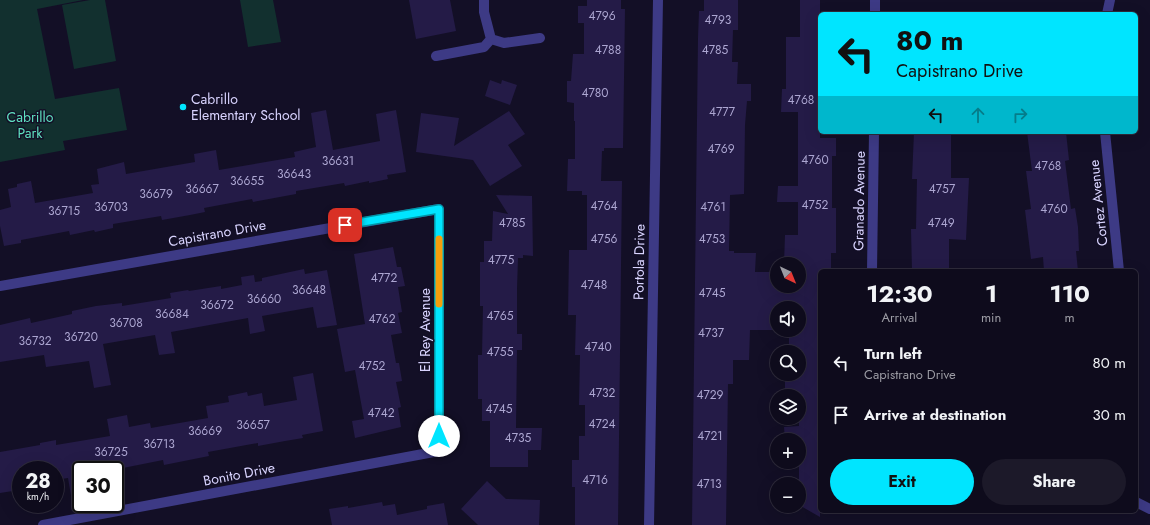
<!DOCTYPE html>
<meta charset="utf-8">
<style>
:root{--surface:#0e0b1c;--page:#1c1929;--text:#f1f3f6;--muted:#9b9ba3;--line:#2e2b3b;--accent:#00e5ff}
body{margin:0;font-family:Jost,sans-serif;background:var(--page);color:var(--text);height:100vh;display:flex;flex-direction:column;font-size:15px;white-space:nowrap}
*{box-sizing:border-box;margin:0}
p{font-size:13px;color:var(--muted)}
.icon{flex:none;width:22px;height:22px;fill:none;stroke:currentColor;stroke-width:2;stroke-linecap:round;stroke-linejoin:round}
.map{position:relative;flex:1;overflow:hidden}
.drawer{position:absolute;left:818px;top:269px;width:320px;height:244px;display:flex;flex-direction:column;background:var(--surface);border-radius:6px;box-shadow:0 4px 16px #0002,0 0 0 1px var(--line)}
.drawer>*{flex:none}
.guide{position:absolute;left:818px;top:12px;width:320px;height:122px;border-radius:6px;box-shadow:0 4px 16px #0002,0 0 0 1px var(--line);background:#00e5ff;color:#111;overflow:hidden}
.needle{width:26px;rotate:137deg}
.tools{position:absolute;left:770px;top:257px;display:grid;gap:8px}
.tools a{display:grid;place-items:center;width:36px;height:36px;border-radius:50%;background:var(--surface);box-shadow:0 4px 16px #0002,0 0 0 1px var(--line);font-size:20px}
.speed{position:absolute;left:12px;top:461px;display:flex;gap:8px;font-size:20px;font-weight:700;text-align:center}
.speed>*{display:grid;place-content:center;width:52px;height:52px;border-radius:50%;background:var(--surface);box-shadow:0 4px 16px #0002,0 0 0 1px var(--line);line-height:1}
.speed small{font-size:10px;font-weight:400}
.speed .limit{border:2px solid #111;border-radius:6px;background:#fff;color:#111}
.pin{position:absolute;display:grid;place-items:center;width:34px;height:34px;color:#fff;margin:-17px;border-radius:8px;box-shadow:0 2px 6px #0006}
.me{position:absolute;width:44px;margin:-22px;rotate:0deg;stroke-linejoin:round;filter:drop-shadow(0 0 3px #0008)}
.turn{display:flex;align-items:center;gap:14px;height:84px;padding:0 12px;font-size:18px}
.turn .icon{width:52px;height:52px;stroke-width:2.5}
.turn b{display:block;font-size:28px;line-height:34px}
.lanes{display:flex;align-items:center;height:38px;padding:0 12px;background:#0003;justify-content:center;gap:20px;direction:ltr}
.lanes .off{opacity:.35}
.eta{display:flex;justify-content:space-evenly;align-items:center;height:68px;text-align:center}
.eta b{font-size:24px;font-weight:700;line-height:28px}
.button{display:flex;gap:8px;margin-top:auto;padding:8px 12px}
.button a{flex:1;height:46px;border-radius:24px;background:var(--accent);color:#111;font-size:16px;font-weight:700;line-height:46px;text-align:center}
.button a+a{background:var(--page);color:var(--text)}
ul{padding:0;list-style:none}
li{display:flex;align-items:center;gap:12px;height:52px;padding:0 12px}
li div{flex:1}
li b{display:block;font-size:15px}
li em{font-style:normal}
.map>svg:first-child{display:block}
.green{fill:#12302f}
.building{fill:#241b47;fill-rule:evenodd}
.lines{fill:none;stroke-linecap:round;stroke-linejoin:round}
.minor{stroke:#3d3a85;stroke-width:10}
.route-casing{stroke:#0095a6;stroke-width:10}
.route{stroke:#00e5ff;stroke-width:7}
.slow{stroke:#f59e0b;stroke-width:7}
.poi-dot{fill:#00e5ff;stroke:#130f26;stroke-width:1.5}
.labels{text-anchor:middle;stroke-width:3;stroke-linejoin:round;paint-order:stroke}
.number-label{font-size:12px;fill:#aca6d1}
.poi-label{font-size:14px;fill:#d9d4ff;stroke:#130f26;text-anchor:start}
.park-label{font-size:14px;fill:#5fe0c0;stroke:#130f26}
.street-label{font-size:14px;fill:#d9d4ff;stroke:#130f26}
</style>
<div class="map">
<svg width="1150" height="525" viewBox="0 0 1150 525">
<rect width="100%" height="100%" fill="#130f26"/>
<!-- green -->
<path class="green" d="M 0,0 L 83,0 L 37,9 L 55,99 L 119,88 L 127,130 L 63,141 L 65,150 L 0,162 Z
M 90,0 L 105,0 L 116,61 L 74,69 L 62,5 Z
M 240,0 L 273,0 L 281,42 L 248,47 Z"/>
<!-- building -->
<path class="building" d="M 409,0 L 450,0 L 456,31 L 416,39 Z
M 587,0 L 621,0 L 621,9 L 625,9 L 623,148 L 604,148 L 604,151 L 602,151 L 601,181 L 622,181 L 618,525 L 575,525 L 575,487 L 572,487 L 572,460 L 579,460 L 579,436 L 585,436 L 585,405 L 579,405 L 580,355 L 575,355 L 576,315 L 568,315 L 569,250 L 587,250 L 587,195 L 582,195 L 582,191 L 567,191 L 568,159 L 575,159 L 575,121 L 574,121 L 574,103 L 567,102 L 567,81 L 571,81 L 573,54 L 584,54 L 584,23 L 578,23 L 578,6 L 587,6 Z
M 704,0 L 738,0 L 738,30 L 733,30 L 732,62 L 738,62 L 737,84 L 751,84 L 751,101 L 747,101 L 745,125 L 744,194 L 730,195 L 729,251 L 734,251 L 734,253 L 756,253 L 755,272 L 777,272 L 777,286 L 799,286 L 799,264 L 784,264 L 785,235 L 798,235 L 798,202 L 777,202 L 778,186 L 798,186 L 798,112 L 781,112 L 782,89 L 786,89 L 786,37 L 800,37 L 800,0 L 820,0 L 820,138 L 836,138 L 836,156 L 832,156 L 832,208 L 836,208 L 836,253 L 831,253 L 831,271 L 820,271 L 820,517 L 799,505 L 799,463 L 787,464 L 787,462 L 799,462 L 799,440 L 785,440 L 784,427 L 799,426 L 799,396 L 790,396 L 790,391 L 785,391 L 785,375 L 799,374 L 799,352 L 789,352 L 789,330 L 750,330 L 749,360 L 733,360 L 733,384 L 728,384 L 726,525 L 692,525 L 698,38 L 699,11 L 704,11 ZM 777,308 L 799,308 L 799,330 L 777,330 Z
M 490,80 L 501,84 L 502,80 L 517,85 L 510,105 L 485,96 Z
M 326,110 L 333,150 L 380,141 L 376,114 L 396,110 L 406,172 L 387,175 L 388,179 L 369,183 L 369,181 L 345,186 L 344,183 L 296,191 L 296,194 L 253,202 L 252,199 L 204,208 L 205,212 L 190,215 L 162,220 L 161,216 L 113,224 L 113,228 L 95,232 L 94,230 L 70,235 L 69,231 L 21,240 L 21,243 L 4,246 L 0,226 L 0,210 L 11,207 L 8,189 L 17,187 L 17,184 L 31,181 L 35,203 L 93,193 L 91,185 L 99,184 L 97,169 L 124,162 L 126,174 L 195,162 L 194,154 L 216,150 L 219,170 L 295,157 L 294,152 L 316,147 L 311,113 Z
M 509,111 L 525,134 L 508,145 L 522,166 L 490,186 L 473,160 L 416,152 L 421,113 L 459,118 L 454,146 Z
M 914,132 L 951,132 L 951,178 L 969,178 L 966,240 L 949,239 L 949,271 L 912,271 L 911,229 L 916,229 L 917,179 L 912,179 Z
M 1027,132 L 1066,132 L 1069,160 L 1065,161 L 1071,209 L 1075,208 L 1078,227 L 1079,251 L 1076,251 L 1078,271 L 1044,271 L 1043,257 L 1031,259 L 1025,210 L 1031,209 L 1026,171 L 1032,171 Z
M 496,195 L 532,196 L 533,256 L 523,255 L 523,258 L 518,258 L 517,289 L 517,334 L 522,334 L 522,350 L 517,350 L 516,428 L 542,428 L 541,450 L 528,450 L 528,467 L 490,467 L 490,421 L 482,421 L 482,399 L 478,399 L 478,355 L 482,355 L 483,306 L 480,306 L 480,262 L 484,262 L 484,241 L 492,241 L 493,211 L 508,214 Z
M 393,247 L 397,267 L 401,267 L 405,286 L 398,287 L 402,312 L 398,313 L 402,333 L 391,335 L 396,363 L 399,363 L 402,381 L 396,382 L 401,407 L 398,408 L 401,427 L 355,438 L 352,421 L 364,419 L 355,370 L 345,372 L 337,329 L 365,324 L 354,254 Z
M 304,269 L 305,274 L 327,270 L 337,325 L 317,328 L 313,307 L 262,316 L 265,331 L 250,334 L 248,318 L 171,332 L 175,353 L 159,355 L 155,335 L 103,344 L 111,385 L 94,388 L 89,361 L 46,367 L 44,355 L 0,362 L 0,325 L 30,318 L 31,323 L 72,314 L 72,311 L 96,306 L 122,303 L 122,306 L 171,298 L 170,293 L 188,290 L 189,291 L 221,286 L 221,289 L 242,285 L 241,277 L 254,275 L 255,282 L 262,281 L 262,278 Z
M 313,373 L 323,431 L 302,435 L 303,438 L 285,441 L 258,446 L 258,443 L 208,452 L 209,456 L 164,465 L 163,460 L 113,470 L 81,470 L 81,506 L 73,507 L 68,478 L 55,480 L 55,470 L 21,470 L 21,486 L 18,487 L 19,490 L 0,493 L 0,452 L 40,445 L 40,443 L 56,440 L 56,445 L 110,436 L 107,419 L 127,415 L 129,427 L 150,423 L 151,428 L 208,418 L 206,406 L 229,402 L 228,396 L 247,392 L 248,396 L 262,393 L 264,406 L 297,400 L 293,377 Z
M 487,481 L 506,499 L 540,500 L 539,525 L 478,525 L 461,509 Z
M 382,502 L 383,506 L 395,504 L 397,515 L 427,509 L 427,506 L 444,503 L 448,525 L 332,525 L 329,509 L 348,506 L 348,508 Z"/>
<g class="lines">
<!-- minor -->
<path class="minor" d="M 484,0 L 484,12 L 491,39 L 504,43 L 540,38
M 875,14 L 875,0
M 1107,14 L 1110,0
M 436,56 L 484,47 L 491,39
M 1105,132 L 1119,271
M 872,271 L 874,132
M 0,286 L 439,209 L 439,451 L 43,525
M 1136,502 L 1150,509
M 649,525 L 658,0"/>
</g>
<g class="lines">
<defs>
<path id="route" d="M 345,225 L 439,209 L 439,436"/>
</defs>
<!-- route casing -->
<use href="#route" class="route-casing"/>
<!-- route -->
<use href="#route" class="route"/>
<!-- slow -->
<path class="slow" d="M 439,239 L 439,304"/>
</g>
<!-- markers -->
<circle class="poi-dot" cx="183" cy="107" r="4"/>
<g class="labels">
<!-- number labels -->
<g class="number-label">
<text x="602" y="20">4796</text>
<text x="718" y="24">4793</text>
<text x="608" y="54">4788</text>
<text x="715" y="54">4785</text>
<text x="595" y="97">4780</text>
<text x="801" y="104">4768</text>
<text x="722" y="116">4777</text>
<text x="721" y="153">4769</text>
<text x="815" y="164">4760</text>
<text x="338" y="165">36631</text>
<text x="1048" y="170">4768</text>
<text x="294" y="178">36643</text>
<text x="247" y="185">36655</text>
<text x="202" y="193">36667</text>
<text x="942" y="193">4757</text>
<text x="156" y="198">36679</text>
<text x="815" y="209">4752</text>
<text x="604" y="210">4764</text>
<text x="111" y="211">36703</text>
<text x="713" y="211">4761</text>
<text x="1054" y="213">4760</text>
<text x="64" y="215">36715</text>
<text x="512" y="227">4785</text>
<text x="941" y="227">4749</text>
<text x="604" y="243">4756</text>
<text x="712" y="243">4753</text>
<text x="501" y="264">4775</text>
<text x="384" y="282">4772</text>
<text x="594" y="289">4748</text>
<text x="309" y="294">36648</text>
<text x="712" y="297">4745</text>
<text x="264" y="303">36660</text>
<text x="217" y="309">36672</text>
<text x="172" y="318">36684</text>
<text x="500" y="320">4765</text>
<text x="382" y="323">4762</text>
<text x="126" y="327">36708</text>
<text x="711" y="337">4737</text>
<text x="81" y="341">36720</text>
<text x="35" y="345">36732</text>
<text x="598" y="351">4740</text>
<text x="500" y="356">4755</text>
<text x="372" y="370">4752</text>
<text x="602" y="397">4732</text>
<text x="710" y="399">4729</text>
<text x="499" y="413">4745</text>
<text x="381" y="417">4742</text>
<text x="602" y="428">4724</text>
<text x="253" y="429">36657</text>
<text x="205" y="435">36669</text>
<text x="710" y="440">4721</text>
<text x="518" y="442">4735</text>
<text x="159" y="448">36713</text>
<text x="111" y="456">36725</text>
<text x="595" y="484">4716</text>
<text x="709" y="488">4713</text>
</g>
<!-- poi labels -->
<g class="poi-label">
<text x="191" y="104">Cabrillo<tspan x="191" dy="16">Elementary School</tspan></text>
</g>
<!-- park labels -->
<g class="park-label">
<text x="30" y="122">Cabrillo<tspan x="30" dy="16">Park</tspan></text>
</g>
<!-- street labels -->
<g class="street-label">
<text transform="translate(859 201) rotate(-89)" y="5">Granado Avenue</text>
<text transform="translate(1098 203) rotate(-96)" y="5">Cortez Avenue</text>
<text transform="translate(217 233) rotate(-10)" y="5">Capistrano Drive</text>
<text transform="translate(639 262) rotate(-89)" y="5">Portola Drive</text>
<text transform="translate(425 330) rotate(-90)" y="5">El Rey Avenue</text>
<text transform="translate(239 474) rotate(-11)" y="5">Bonito Drive</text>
</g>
</g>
</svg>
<div class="tools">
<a><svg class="needle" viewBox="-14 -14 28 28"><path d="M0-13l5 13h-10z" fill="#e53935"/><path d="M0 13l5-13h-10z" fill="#9b9ba3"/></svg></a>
<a><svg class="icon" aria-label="sound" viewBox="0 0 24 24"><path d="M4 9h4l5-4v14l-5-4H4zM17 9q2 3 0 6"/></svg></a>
<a><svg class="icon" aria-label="search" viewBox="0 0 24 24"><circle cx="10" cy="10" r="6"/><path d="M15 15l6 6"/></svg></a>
<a><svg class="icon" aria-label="layers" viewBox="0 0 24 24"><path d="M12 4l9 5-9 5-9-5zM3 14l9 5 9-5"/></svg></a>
<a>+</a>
<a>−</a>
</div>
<div class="speed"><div>28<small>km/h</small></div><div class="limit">30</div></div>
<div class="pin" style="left:345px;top:225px;background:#d93025"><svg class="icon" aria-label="arrive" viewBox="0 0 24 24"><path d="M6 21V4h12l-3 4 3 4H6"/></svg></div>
<svg class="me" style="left:439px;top:436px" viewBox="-20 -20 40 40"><circle r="19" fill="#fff"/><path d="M0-13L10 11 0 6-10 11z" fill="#00e5ff"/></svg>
<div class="guide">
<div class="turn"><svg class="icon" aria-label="left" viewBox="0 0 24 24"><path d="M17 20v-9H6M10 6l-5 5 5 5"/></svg><div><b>80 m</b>Capistrano Drive</div></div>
<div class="lanes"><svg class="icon" aria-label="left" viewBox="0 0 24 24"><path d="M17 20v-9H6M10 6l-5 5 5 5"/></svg><svg class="icon off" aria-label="ahead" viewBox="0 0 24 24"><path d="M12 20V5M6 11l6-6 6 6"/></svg><svg class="icon off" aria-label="right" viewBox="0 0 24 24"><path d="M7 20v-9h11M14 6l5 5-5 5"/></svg></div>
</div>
<section class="drawer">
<div class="eta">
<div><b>12:30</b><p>Arrival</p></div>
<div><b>1</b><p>min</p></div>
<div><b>110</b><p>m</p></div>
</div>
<ul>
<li><svg class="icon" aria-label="left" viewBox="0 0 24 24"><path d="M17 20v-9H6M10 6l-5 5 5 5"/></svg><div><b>Turn left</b><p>Capistrano Drive</p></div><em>80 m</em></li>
<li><svg class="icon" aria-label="arrive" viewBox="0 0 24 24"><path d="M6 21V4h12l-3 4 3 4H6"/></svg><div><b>Arrive at destination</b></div><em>30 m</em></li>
</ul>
<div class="button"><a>Exit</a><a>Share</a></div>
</section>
</div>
